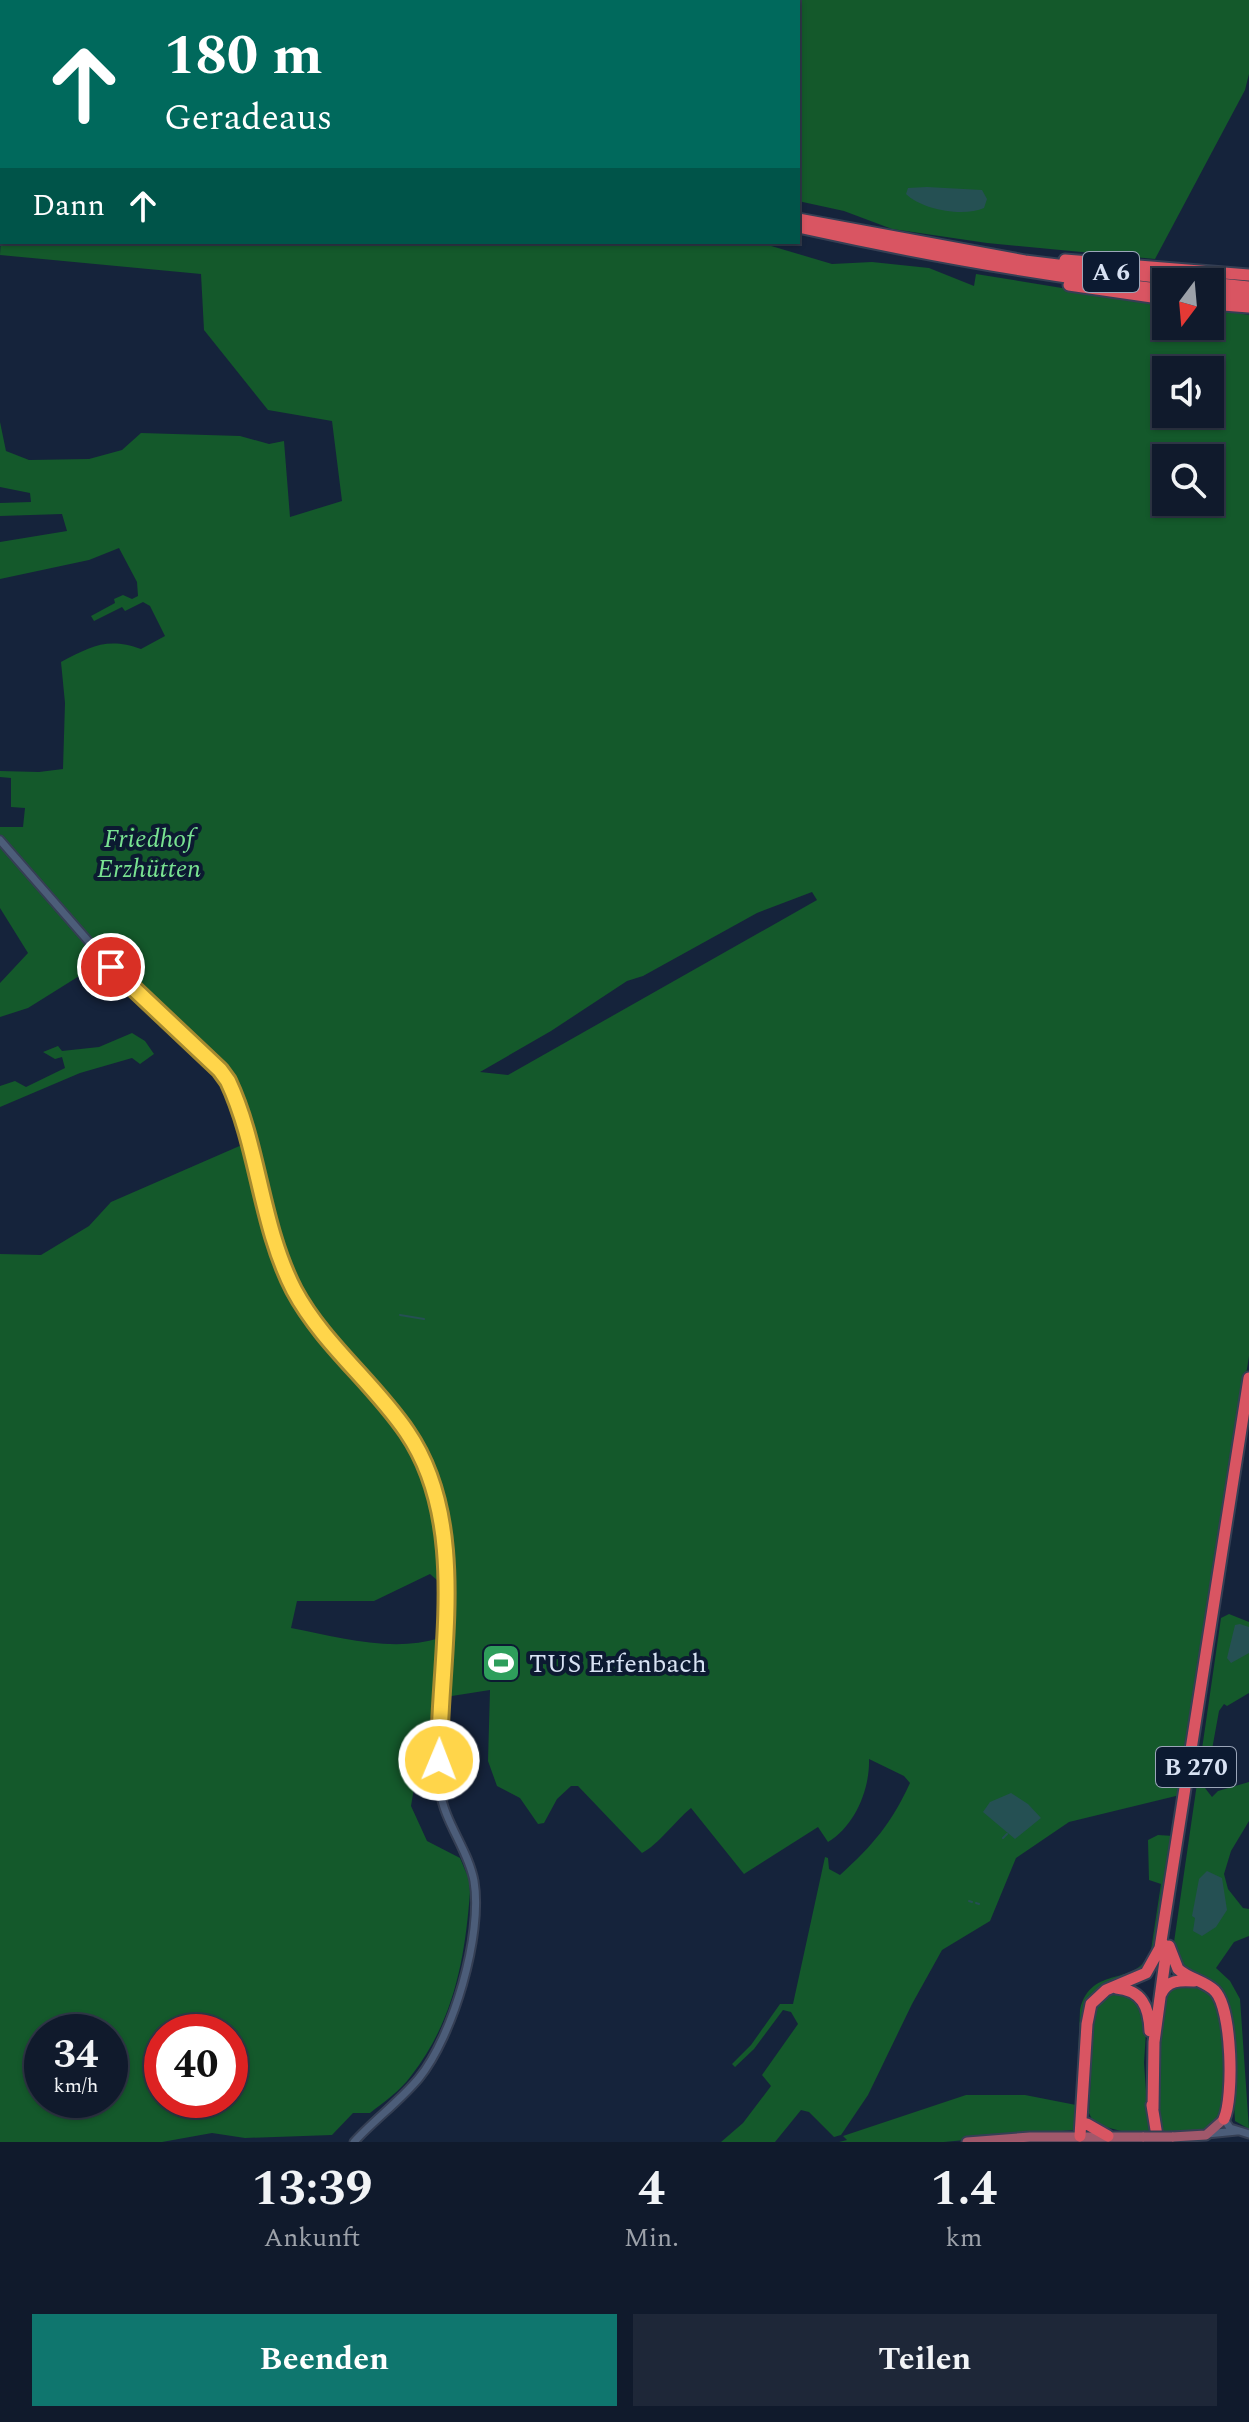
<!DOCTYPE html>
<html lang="de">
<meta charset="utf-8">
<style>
:root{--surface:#101a2c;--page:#1e2738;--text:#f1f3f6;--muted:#9ca1a9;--line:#303848;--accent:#0f766e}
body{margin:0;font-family:Spectral,serif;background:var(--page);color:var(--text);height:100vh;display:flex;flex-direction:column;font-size:30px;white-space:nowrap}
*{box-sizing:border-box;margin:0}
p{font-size:26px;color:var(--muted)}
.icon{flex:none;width:44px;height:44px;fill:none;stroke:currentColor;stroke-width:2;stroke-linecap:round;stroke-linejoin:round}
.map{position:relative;height:2142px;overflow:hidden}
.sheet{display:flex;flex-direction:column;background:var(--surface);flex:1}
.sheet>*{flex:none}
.hud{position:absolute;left:0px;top:0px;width:800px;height:244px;box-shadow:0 2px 6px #0004,0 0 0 2px var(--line);background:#00695c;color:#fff;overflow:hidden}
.needle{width:52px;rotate:196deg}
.tools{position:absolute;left:1152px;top:268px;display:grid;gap:16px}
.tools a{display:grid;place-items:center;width:72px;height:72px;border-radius:0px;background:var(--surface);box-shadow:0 2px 6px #0004,0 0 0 2px var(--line);font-size:40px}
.speed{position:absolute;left:24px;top:2014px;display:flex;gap:16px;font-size:40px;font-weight:700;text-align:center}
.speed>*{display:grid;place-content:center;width:104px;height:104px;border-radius:50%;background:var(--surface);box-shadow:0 2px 6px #0004,0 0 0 2px var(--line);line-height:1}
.speed small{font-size:20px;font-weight:400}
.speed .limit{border:12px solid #d22;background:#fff;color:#111}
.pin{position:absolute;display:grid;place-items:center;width:68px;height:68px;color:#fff;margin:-34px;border:4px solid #fff;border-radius:50%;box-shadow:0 2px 8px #0007}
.me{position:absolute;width:88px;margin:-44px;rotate:1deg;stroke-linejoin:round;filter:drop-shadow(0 0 6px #0008)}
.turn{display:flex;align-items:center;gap:28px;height:168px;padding:0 32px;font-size:36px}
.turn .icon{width:104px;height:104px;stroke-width:2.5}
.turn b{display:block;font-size:56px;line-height:68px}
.then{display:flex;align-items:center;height:76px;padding:0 32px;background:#0003;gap:16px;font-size:30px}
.eta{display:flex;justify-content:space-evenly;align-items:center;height:136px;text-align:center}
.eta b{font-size:48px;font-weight:700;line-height:56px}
.cta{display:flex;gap:16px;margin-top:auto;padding:16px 32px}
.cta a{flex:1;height:92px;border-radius:0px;background:var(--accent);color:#fff;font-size:32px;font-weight:700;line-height:92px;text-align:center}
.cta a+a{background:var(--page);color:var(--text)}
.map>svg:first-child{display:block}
.green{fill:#14592b;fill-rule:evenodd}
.water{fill:#255053}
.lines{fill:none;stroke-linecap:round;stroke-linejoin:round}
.stream{stroke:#255053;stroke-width:2}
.minor-casing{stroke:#353f54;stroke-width:11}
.major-casing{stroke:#353f54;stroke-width:13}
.highway-casing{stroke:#353f54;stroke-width:15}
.minor{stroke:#4c5d79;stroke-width:7}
.major{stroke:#a1586b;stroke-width:9}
.highway{stroke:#d95562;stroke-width:11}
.major-bridge-casing{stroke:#353f54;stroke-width:13;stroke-linecap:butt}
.major-bridge{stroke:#a1586b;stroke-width:9}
.route-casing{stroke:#a68a30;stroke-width:20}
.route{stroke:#ffd54a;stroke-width:14}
.labels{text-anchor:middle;stroke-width:8;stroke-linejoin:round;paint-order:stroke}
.shield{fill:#0c1a31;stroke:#9ba6b9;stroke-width:2}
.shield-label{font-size:24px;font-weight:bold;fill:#d8e2f3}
.park-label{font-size:26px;font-style:italic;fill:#78e291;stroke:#0c1a31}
.poi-label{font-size:26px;fill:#d8e2f3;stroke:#0c1a31;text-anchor:start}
</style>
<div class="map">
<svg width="1249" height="2142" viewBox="0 0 1249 2142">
<rect width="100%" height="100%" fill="#15233b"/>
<!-- green -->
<path class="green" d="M 1249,0 L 1249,74 L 1245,90 L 1155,259 L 987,243 L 892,229 L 844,211 L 798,201 L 798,2 L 2,2 L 0,172 L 1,0 Z
M 2,221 L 2,242 L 758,242 L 832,264 L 872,262 L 929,268 L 974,286 L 976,274 L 1166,305 L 1166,326 L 1210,326 L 1210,308 L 1249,315 L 1249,1356 L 1180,1795 L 1069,1822 L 1016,1858 L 990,1921 L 942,1950 L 912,2004 L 868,2095 L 841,2135 L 834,2137 L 809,2112 L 801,2110 L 775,2142 L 721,2142 L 743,2123 L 771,2086 L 762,2075 L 798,2024 L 791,2012 L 783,2010 L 754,2049 L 735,2067 L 732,2064 L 751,2045 L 780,2004 L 793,2004 L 825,1857 L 828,1858 L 829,1869 L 840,1875 C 873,1845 891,1824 910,1783 L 904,1776 L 869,1759 C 870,1789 855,1826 828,1842 L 818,1827 L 744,1874 L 691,1808 C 676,1820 658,1845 642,1853 L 578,1786 L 571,1786 L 557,1799 L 544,1823 L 538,1824 L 520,1798 L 497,1786 L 488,1761 L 490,1690 L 439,1698 L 428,1724 L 425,1765 L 414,1788 L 411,1806 L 427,1841 L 460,1858 L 469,1879 L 470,1892 C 465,1959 454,2021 411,2076 C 400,2091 384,2102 370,2113 L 353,2113 L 332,2135 L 245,2138 L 212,2133 L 162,2142 L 0,2142 L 0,1254 L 41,1255 L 89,1226 L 111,1202 L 251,1141 L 240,1101 L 225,1071 L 112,955 L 101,962 L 113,976 L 109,984 L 102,981 L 100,963 L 28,1008 L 0,1017 L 0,983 L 28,953 L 0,908 L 0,827 L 23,827 L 25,808 L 11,807 L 11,778 L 0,777 L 0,771 L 39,772 L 63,769 L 65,703 L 61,662 C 91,646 108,637 141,649 L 165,636 L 150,606 L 143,602 L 125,611 L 122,607 L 94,621 L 91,616 L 115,603 L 114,599 L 123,595 L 132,599 L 138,596 L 137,582 L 119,548 L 89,560 L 0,579 L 0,542 L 67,531 L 62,514 L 0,516 L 0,503 L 31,502 L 30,493 L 0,487 L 0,422 L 6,451 L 29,460 L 89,459 L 122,450 L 141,433 L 240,436 L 269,444 L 284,441 L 290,517 L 342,501 L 332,421 L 268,410 L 204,330 L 201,274 L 0,255 ZM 1166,370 L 1210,370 L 1210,414 L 1166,414 ZM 1166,458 L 1210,458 L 1210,502 L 1166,502 ZM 812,892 L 817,900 L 508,1075 L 480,1072 L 551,1031 L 627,981 L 643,976 L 757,913 ZM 430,1574 L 437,1580 L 440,1638 C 392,1653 339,1637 291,1628 L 297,1601 L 374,1601 ZM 42,2032 L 110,2032 L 110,2100 L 42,2100 ZM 162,2032 L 230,2032 L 230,2100 L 162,2100 Z
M 132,1033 L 145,1041 L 154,1054 L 140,1064 L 132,1058 L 80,1073 L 0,1107 L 0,1086 L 15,1081 L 26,1087 L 65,1068 L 62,1057 L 55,1059 L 43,1052 L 58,1046 L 62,1051 L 99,1047 Z
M 1229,1614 L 1249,1622 L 1249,1693 L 1227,1706 L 1224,1704 L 1219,1711 L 1205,1788 L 1212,1797 L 1218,1791 L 1249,1782 L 1249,1821 L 1231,1851 L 1224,1874 L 1228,1889 L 1243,1908 L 1249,1909 L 1249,1936 L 1234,1942 L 1216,1968 L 1230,1981 L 1240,1999 L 1249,2129 L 1235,2121 L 1228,2004 L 1223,1995 L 1177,1963 L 1173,1949 L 1221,1618 Z
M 1158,1835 L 1174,1836 C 1170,1865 1163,1951 1144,1969 C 1130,1983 1106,1980 1090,1998 L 1076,2127 L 1073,2130 L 944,2142 L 839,2142 L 847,2140 L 843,2136 L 966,2095 L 1025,2095 L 1076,2105 L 1080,2010 C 1091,1963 1137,1989 1151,1950 L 1161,1884 L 1149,1880 L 1148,1840 Z
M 1185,1985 L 1204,1990 L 1215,2000 L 1222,2020 L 1225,2100 L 1219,2120 L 1203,2132 L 1162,2132 C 1158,2099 1153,2016 1171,1988 Z
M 1117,1993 L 1134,1997 L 1147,2017 L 1144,2063 L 1149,2132 L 1121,2131 L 1094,2124 L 1089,2113 L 1094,2012 L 1103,1999 Z"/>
<!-- water -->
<path class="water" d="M 927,187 L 982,190 L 987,199 L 984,208 C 964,217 922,210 906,194 L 908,188 Z
M 1240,1624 L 1249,1627 L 1249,1653 L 1231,1663 L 1227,1658 L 1235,1625 Z
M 1011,1793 L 1028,1804 L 1041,1818 L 1015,1839 L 983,1812 L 990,1802 Z
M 1207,1871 L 1222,1878 L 1227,1910 L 1216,1927 L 1202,1936 L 1193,1931 L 1195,1918 L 1192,1916 L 1199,1879 Z"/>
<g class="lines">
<!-- stream -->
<path class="stream" d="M 490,0 L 495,2
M 400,1315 L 424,1319
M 1003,1838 L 1007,1834
M 969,1901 L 972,1902
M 976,1903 L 979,1904"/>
<defs>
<path id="minor" d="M 0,840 L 111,967 L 223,1074 L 234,1098 L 277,1246 L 294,1289 L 321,1330 L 395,1415 L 427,1467 L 440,1510 L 446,1558 L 440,1790 C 444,1822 468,1849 474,1881 C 483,1935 453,2036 419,2078 C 400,2101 374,2120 354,2142
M 1224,2119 L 1230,2128 L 1249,2134
M 1207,2134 L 1237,2131"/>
<path id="major" d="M 1172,2137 L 1206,2135 L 1224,2119
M 967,2142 L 1030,2137 L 1144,2137"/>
<path id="highway" d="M 0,196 L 2,195
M 0,207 L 2,206
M 798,219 L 1025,261 L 1197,282
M 798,227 C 920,254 1042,276 1166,290
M 1065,260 L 1249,275
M 1210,283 L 1249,287
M 1069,285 L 1166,299
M 1210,294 L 1249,298
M 1210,304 L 1249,307
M 1169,1946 L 1178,1969 C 1189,1979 1205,1981 1215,1991 C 1232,2009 1234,2097 1224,2119
M 1116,1988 C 1142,1990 1149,2007 1150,2031
M 1161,1994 C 1167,1980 1180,1980 1194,1981
M 1152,2105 L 1158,2142
M 1153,2109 L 1154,2042 L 1167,1946
M 1087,2124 L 1108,2136
M 1080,2136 L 1087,2024 L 1091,2004 L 1106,1990 L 1146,1973 L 1160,1948 L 1249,1378"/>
</defs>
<!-- minor casing -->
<use href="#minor" class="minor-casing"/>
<!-- major casing -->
<use href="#major" class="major-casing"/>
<!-- highway casing -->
<use href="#highway" class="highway-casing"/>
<!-- minor -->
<use href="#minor" class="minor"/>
<!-- major -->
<use href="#major" class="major"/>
<!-- highway -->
<use href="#highway" class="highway"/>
<defs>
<path id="major-bridge" d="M 1144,2137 L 1172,2137"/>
</defs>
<!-- major-bridge casing -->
<use href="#major-bridge" class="major-bridge-casing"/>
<!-- major-bridge -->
<use href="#major-bridge" class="major-bridge"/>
</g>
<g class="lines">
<defs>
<path id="route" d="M 111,967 L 220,1070 L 228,1081 C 259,1147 260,1224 294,1290 C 323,1344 373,1382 407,1432 C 470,1524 439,1655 439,1760"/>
</defs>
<!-- route casing -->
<use href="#route" class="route-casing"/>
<!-- route -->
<use href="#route" class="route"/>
</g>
<!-- icons -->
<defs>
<symbol id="stadium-square" viewBox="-11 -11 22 22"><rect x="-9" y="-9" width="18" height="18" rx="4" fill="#2e9e5b" stroke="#0c1a31"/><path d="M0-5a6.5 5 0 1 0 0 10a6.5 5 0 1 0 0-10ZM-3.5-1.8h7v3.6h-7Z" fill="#fff"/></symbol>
</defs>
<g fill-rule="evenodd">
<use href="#stadium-square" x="479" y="1641" width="44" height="44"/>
</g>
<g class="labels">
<!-- shield labels -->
<g class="shield">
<rect x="1083" y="252" width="56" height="40" rx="6"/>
<rect x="1156" y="1747" width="80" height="40" rx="6"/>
</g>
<g class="shield-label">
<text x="1111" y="280">A 6</text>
<text x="1196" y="1775">B 270</text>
</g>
<!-- park labels -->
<g class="park-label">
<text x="149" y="847">Friedhof<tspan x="149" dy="30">Erzhütten</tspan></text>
</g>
<!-- poi labels -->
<g class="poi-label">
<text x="529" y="1672">TUS Erfenbach</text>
</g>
</g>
</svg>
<div class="tools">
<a><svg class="needle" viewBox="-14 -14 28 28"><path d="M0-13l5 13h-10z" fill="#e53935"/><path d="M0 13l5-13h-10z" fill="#9ca1a9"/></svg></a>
<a><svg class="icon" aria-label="sound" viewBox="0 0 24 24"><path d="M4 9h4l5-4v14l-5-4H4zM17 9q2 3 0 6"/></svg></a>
<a><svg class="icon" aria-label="search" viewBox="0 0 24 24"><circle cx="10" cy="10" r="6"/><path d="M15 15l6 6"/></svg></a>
</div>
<div class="speed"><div>34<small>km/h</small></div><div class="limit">40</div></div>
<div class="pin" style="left:111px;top:967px;background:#d93025"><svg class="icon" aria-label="arrive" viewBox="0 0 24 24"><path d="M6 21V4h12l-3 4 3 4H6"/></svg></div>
<svg class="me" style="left:439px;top:1760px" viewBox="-20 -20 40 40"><circle r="17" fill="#ffd54a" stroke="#fff" stroke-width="3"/><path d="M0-11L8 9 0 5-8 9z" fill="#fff"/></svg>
<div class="hud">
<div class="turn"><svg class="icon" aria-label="ahead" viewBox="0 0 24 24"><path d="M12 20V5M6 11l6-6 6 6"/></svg><div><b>180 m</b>Geradeaus</div></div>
<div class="then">Dann<svg class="icon" aria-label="ahead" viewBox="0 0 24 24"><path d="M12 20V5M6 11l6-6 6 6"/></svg></div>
</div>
</div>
<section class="sheet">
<div class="eta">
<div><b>13:39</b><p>Ankunft</p></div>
<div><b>4</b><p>Min.</p></div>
<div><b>1.4</b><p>km</p></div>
</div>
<div class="cta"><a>Beenden</a><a>Teilen</a></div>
</section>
